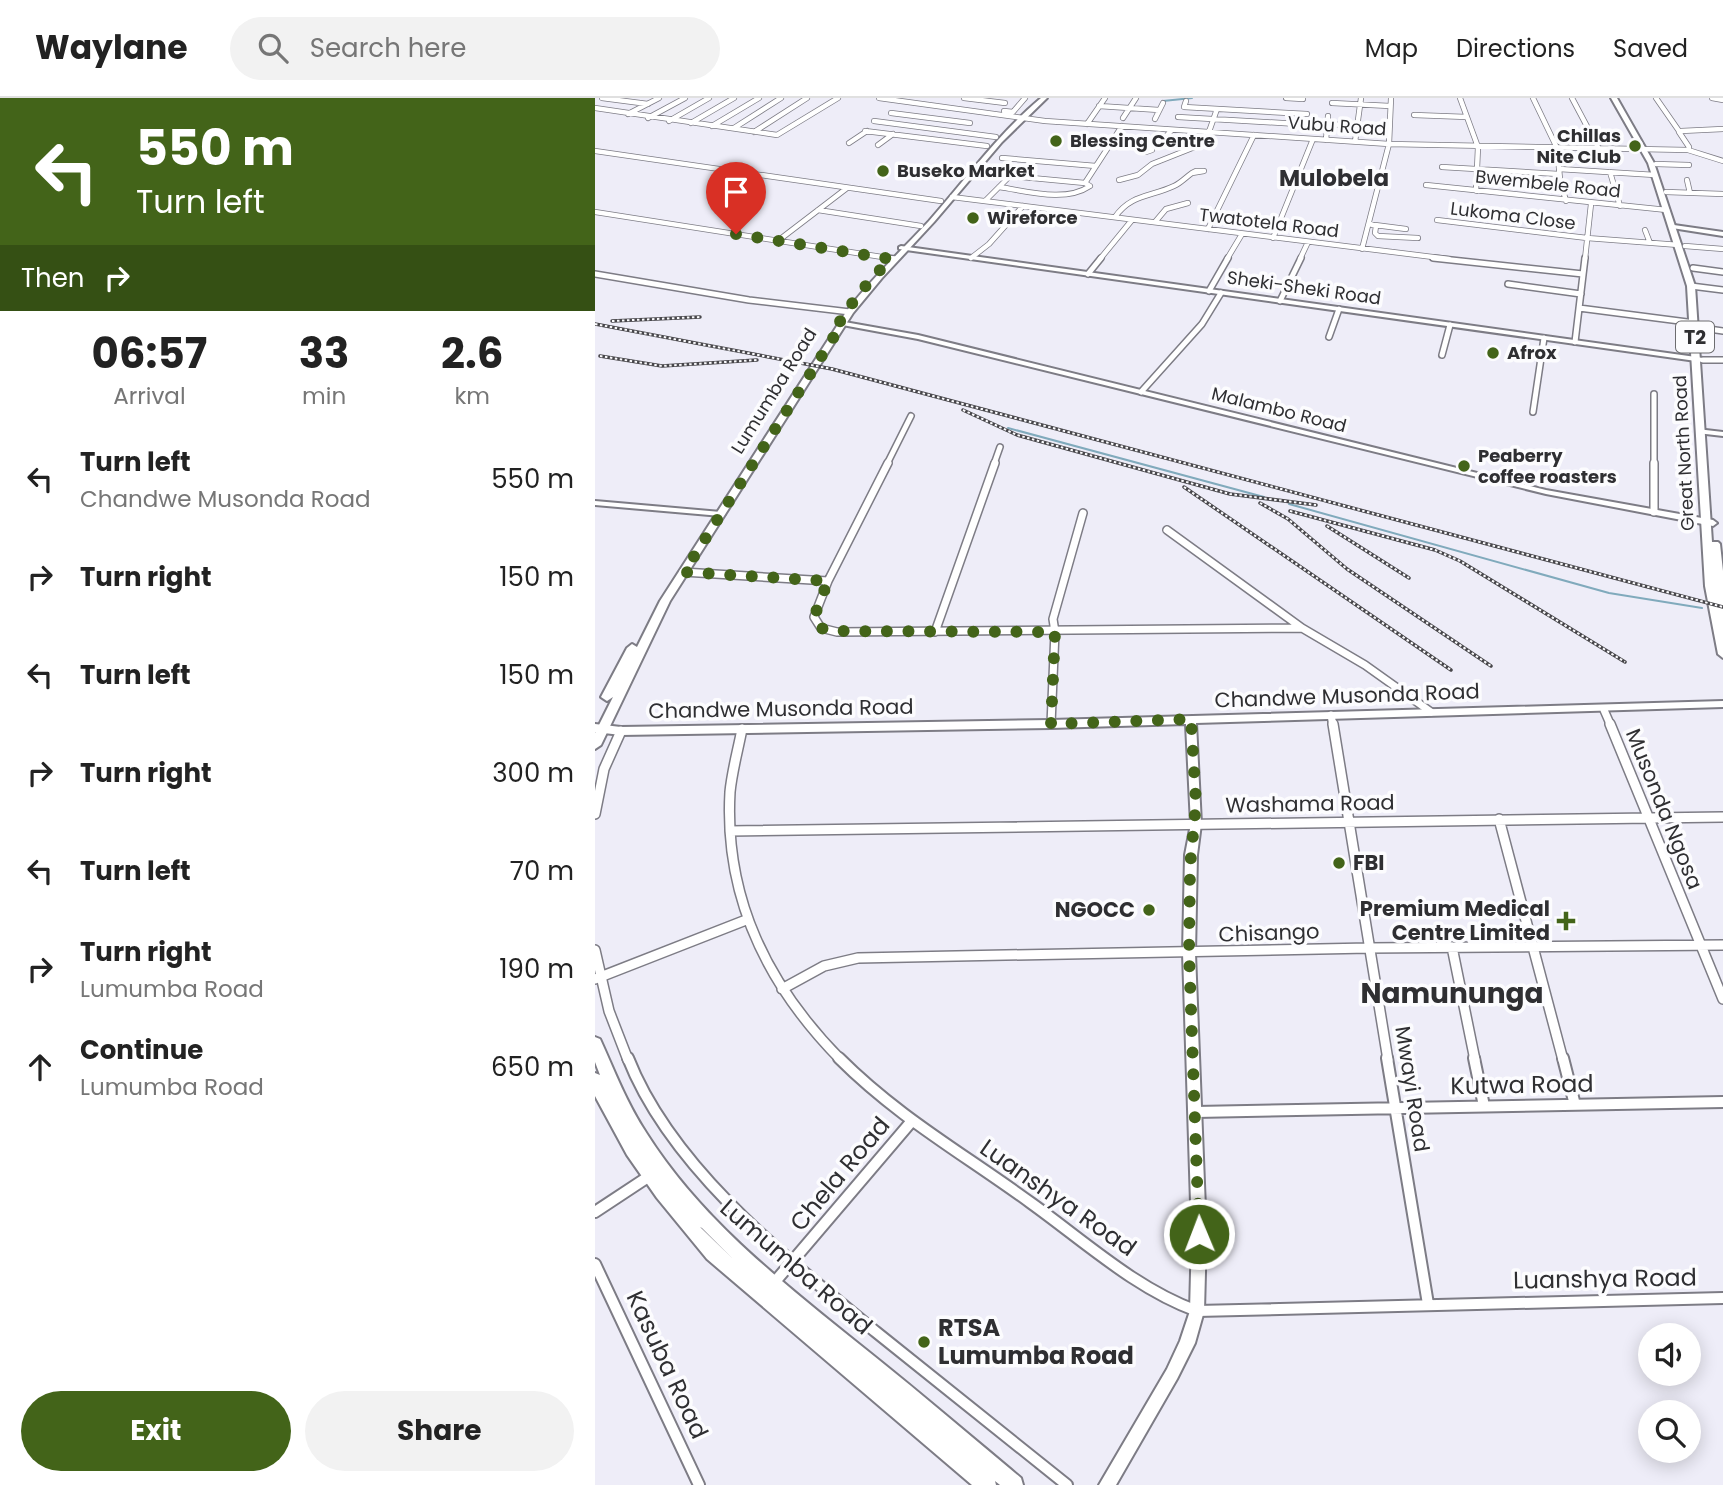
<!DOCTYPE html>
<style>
:root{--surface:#fff;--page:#f2f2f2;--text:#222;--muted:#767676;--line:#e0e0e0;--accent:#436419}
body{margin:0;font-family:Poppins,sans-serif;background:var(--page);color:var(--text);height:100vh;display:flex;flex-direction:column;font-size:26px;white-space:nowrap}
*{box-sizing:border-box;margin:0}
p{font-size:23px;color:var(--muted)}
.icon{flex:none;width:38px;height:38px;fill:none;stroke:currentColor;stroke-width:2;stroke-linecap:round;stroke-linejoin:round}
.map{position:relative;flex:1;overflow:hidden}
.side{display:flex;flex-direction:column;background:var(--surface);width:595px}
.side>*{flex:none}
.guide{background:#436419;color:#fff;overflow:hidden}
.fabs{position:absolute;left:1043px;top:1225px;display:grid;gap:14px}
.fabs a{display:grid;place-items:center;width:63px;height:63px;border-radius:50%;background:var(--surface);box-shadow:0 4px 18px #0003;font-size:35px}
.pin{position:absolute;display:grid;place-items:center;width:60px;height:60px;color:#fff;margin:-72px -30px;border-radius:50% 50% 50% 0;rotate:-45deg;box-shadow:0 0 7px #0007}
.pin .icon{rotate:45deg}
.me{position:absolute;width:77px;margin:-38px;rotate:359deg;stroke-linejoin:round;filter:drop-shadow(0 0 5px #0008)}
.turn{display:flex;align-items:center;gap:24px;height:147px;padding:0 21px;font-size:32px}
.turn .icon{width:91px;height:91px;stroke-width:2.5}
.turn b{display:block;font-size:49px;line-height:60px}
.then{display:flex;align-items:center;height:66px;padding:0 21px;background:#0003;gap:14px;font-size:26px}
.eta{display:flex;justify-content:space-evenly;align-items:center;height:119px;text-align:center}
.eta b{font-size:42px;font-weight:700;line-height:49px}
.button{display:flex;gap:14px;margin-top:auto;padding:14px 21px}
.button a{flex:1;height:80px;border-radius:42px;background:var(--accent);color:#fff;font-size:28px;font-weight:700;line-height:80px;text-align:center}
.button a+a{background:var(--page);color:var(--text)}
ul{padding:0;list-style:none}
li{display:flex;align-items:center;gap:21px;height:98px;padding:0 21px}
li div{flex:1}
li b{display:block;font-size:26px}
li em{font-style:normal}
header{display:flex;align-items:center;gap:42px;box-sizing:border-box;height:98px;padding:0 35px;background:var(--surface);border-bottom:2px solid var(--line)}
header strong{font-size:33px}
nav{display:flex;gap:38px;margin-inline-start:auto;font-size:24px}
.search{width:490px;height:63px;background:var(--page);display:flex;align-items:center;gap:18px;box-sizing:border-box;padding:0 24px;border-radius:38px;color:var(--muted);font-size:26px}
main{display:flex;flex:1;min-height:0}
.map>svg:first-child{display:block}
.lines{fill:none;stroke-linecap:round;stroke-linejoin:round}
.stream{stroke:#80aabc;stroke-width:2}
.street-far4-casing{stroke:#7d7c85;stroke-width:6}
.street-far3-casing{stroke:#7d7c85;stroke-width:8}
.street-far2-casing{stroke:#7d7c85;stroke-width:10}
.street-far1-casing{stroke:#7d7c85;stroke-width:12}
.street-casing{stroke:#7d7c85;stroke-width:14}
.secondary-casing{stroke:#7d7c85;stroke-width:4}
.primary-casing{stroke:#7d7c85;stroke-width:4}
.street-far4{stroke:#fff;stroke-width:4.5}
.street-far3{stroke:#fff;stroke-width:5}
.street-far2{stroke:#fff;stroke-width:7}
.street-far1{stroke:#fff;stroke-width:9}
.street{stroke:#fff;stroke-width:10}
.secondary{fill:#fff;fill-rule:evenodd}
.primary{fill:#fff;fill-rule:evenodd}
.rail-casing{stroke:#47464a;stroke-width:3.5}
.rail{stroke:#fcfcfe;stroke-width:2;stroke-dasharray:2.5;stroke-linecap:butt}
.route{stroke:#436419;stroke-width:12;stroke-dasharray:0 21.6}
.poi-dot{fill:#436419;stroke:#fcfcfe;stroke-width:2.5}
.labels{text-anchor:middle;stroke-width:7;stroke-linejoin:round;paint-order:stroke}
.far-street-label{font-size:18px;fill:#2f2f32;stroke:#fcfcfe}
.far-poi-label{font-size:18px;font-weight:bold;fill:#2f2f32;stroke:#fcfcfe;text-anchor:start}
.shield{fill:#fcfcfe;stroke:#6c6c6f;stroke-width:2}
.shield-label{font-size:19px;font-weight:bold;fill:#2f2f32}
.street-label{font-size:21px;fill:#2f2f32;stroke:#fcfcfe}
.poi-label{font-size:21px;font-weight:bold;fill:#2f2f32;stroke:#fcfcfe;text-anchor:end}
.far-district-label{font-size:23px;font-weight:bold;fill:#2f2f32;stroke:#fcfcfe}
.near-street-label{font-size:24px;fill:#2f2f32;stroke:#fcfcfe}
.near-poi-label{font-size:24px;font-weight:bold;fill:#2f2f32;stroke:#fcfcfe;text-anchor:start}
.district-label{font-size:28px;font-weight:bold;fill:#2f2f32;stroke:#fcfcfe}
</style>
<header>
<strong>Waylane</strong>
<div class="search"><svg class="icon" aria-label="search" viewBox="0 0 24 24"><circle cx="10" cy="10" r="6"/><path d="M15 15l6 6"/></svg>Search here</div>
<nav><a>Map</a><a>Directions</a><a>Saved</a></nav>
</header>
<main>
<section class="side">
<div class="guide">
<div class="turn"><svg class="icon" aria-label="left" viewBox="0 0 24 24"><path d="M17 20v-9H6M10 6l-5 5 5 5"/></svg><div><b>550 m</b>Turn left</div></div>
<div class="then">Then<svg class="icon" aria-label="right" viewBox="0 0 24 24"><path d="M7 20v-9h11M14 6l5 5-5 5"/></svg></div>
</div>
<div class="eta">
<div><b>06:57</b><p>Arrival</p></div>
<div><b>33</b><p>min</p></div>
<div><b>2.6</b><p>km</p></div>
</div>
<ul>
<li><svg class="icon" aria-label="left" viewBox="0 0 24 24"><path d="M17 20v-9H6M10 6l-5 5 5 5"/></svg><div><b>Turn left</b><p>Chandwe Musonda Road</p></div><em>550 m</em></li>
<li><svg class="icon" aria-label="right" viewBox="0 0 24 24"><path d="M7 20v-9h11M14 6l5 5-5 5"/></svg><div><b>Turn right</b></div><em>150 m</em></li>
<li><svg class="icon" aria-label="left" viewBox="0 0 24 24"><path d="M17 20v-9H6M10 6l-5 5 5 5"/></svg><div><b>Turn left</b></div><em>150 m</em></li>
<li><svg class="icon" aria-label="right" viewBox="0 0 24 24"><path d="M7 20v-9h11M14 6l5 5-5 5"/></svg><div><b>Turn right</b></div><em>300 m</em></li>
<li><svg class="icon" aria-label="left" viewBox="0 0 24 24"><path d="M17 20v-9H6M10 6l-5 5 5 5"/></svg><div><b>Turn left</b></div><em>70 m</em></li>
<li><svg class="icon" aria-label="right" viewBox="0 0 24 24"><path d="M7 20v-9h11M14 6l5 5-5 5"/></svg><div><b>Turn right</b><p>Lumumba Road</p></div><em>190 m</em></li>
<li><svg class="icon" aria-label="ahead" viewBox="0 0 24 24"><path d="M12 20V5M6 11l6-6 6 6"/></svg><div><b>Continue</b><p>Lumumba Road</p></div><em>650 m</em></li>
</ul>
<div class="button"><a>Exit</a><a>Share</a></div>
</section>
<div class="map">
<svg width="1128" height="1387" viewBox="0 0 1128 1387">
<rect width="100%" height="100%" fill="#eeedf8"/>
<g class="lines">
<!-- stream -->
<path class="stream" d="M 568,3 L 597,0
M 136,84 L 167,87
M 413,330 L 669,399
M 694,406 L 1014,495 L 1107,510"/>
<defs>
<path id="street-far4" d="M 7,0 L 53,6
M 284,0 L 450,23 L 794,46 L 1093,52 L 1094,49 L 1084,34
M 369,0 L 410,5
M 691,0 L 708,1
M 865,0 L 883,49 L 881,93
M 938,0 L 962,50 L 965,81 L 971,103
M 977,0 L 1004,51
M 1061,0 L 1084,33
M 1117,0 L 1128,2
M 591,3 L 589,9 L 712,16
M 737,5 L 795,8
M 504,8 L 564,12
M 0,10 L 182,37 L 243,0
M 409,13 L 418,14 L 430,0
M 296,15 L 375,25
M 33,16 L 64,0
M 819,17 L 872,19
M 583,19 L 703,26
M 53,20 L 90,0
M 528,20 L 541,0
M 560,21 L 568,5
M 74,23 L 114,0
M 279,23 L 401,39
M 96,25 L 139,0
M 492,26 L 510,0
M 733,26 L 793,30
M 117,28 L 164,0
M 139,30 L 186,0
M 270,33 L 392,48
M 1086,33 L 1128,31
M 159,34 L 212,0
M 731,42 L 733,18
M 760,44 L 766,0
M 254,45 L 272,33
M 283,47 L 298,36
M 1093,52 L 1128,63
M 0,53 L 346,103
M 551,54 L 557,52 L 552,46 L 567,42 L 577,32
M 407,60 L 501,68
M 1061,66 L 1094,67
M 847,69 L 964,76
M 964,71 L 1060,77
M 601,73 L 609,73 L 597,75 Z
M 1015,74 L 1025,108
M 524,82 L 543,77 L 557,66 L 610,45 L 622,11
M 1092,82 L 1095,95
M 490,85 L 527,28
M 831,87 L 1072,112
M 404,89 C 432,93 470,105 495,88 L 490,85
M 1071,94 L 1128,96
M 357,99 L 854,161
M 390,103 L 415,78 L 490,85
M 223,112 L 326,128
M 0,114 L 300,161
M 520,119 C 536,96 556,99 579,88 C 586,85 591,79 597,75
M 842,122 L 992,140 L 1084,147
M 560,124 L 571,111 L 593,105
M 775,126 L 781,128 L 780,135 L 783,138 L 823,140
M 780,127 L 811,131
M 613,131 L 659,37
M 1050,132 L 1055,145
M 678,140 L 718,41
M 184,142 L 252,90
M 1090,148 L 1128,151
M 767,151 L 794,46 L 796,0
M 376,160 L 394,146 L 428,108
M 505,161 L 537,122
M 632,161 L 647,136
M 705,161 L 713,144
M 990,161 L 996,106"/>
<path id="street-far3" d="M 292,160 L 300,161
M 838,160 L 988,176
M 1098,170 L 1128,174
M 0,176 L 154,202 L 255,214
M 493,176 L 506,160
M 913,186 L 986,196
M 1096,188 L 1128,192
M 614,193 L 633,160
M 685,203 L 706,160
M 984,210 L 1100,225
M 1107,230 L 1128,233
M 734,239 L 744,211
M 980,244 L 990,160
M 847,257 L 855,227
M 1108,262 L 1128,262
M 546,294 L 607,226 L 626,195
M 1059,296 L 1059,366
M 938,314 L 949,240
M 292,366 L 316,318
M 399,366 L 405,349"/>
<path id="street-far2" d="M 1059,365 L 1059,414
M 572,432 L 707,530
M 88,474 L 233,483 L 293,365
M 233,483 L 219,519 L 226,530 L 242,534 L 707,530 L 770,567 L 836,614
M 340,534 L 400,365
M 1009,612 L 1016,628
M 736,617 L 738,628
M 456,626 L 460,534 L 458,521 L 488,415"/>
<path id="street-far1" d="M 738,626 L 793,962
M 1015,626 L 1128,901
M 147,631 C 143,652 137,673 135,694 C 129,800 172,887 246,962
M 0,716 L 9,671 L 26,633
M 904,721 L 968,962
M 135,733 L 1128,719
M 857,849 L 880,962
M 0,852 L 14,913 L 33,962
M 0,881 L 151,822
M 187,891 L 229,868 L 263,860 L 774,850 L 1128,847"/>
<path id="street" d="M 33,960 C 76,1070 192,1161 281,1234 C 344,1285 408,1336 472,1387
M 244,960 C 304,1020 369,1056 436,1105 C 489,1143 541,1191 602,1213 L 1128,1200
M 792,960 L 833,1206
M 879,960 L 889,1008
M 968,960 L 980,1007
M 601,1014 L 1128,1004
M 0,1114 L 56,1077
M 0,1166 L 104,1387
M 178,1186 L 316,1024"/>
<path id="secondary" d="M 1079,127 L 1128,134 L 1128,138 L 1077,130 L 1077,128 Z
M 306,148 L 1108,260 L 1111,262 L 1108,264 L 304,151 L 304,149 Z
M 244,223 L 323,237 L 951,392 L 1118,422 L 1122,425 L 1118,428 L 951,396 L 323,241 L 242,226 L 242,224 Z
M 1102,331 L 1128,334 L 1128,338 L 1102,335 Z
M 0,403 L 126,414 L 130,416 L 126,418 L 0,407 Z
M 1128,603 L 1128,609 L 601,625 L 606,726 L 602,757 L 600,855 L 611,1136 L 609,1213 L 600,1245 L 582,1281 L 521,1387 L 504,1387 L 572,1271 L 585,1243 L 595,1213 L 597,1136 L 588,855 L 590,757 L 596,726 L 591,626 L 456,630 L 26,637 L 0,634 L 0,626 L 26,629 L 456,622 Z"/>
<path id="primary" d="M 446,0 L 452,0 L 407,44 L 339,124 L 287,180 L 258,215 L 75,503 L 6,647 L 0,651 L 0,635 L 18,599 L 12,603 L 6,599 L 32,550 L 37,546 L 42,549 L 65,503 L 251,214 C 276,181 306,153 334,123 C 371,81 403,36 446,0 Z
M 1016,0 L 1022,0 L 1059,65 L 1100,188 L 1117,444 L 1123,444 L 1125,446 L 1128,473 L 1128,560 L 1123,556 L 1110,488 L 1092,188 L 1053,65 Z
M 0,939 L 5,941 C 20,974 32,1006 52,1036 C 109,1126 197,1192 279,1258 C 329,1298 377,1339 426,1380 L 428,1387 L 405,1387 L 400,1383 L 401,1387 L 377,1387 L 112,1161 L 62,1100 L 32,1057 L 0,998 L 0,975 L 5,977 L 0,964 ZM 105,1129 L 107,1130 L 137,1160 L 106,1130 Z"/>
</defs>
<!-- street-far4 casing -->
<use href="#street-far4" class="street-far4-casing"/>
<!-- street-far3 casing -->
<use href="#street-far3" class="street-far3-casing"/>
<!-- street-far2 casing -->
<use href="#street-far2" class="street-far2-casing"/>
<!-- street-far1 casing -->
<use href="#street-far1" class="street-far1-casing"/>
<!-- street casing -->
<use href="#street" class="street-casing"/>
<!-- secondary casing -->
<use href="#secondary" class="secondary-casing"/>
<!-- primary casing -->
<use href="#primary" class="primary-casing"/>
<!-- street-far4 -->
<use href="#street-far4" class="street-far4"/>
<!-- street-far3 -->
<use href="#street-far3" class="street-far3"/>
<!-- street-far2 -->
<use href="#street-far2" class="street-far2"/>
<!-- street-far1 -->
<use href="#street-far1" class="street-far1"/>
<!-- street -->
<use href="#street" class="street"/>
<!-- secondary -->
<use href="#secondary" class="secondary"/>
<!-- primary -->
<use href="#primary" class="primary"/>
<defs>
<path id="rail" d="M 17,223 L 105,219
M 0,226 L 237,271 L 1128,509
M 5,258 L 67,268 L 162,262
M 368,312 L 422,337 L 635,396 L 721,407
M 589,389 L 856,572
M 665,405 L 693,421 L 752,471 L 896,568
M 695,413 L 840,452 L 865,463 L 1030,564
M 732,428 L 814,480"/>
</defs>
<!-- rail casing -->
<use href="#rail" class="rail-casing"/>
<!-- rail -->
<use href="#rail" class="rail"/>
</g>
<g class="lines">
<!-- route -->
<path class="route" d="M 141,136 L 296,161 C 276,180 259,201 244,225 L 247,226 L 89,474 L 233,483 L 219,519 L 226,530 L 235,533 L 460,534 L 456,626 L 596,621 L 601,705 L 595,769 L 594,855 L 604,1136"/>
</g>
<!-- markers -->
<g class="poi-dot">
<circle cx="461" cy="43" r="7"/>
<circle cx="1040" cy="48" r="7"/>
<circle cx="288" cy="73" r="7"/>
<circle cx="378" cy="120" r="7"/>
<circle cx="898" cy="255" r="7"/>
<circle cx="869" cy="368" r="7"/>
<circle cx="744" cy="765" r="7"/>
<circle cx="554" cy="812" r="7"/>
<path d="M967.5 812.5h7v7h7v7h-7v7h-7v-7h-7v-7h7z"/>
<circle cx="329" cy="1244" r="7"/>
</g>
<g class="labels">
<!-- far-street labels -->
<g class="far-street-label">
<text transform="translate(742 28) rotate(4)" y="6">Vubu Road</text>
<text transform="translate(953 86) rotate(6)" y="6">Bwembele Road</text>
<text transform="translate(918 118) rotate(7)" y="6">Lukoma Close</text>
<text transform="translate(674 125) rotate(7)" y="6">Twatotela Road</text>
<text transform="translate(709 190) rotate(8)" y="6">Sheki-Sheki Road</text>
<text transform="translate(179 293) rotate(-58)" y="6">Lumumba Road</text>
<text transform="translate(684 312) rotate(14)" y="6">Malambo Road</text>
<text transform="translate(1089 355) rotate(-93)" y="6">Great North Road</text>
</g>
<!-- far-poi labels -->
<g class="far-poi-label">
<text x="1026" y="44" text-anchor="end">Chillas<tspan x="1026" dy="21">Nite Club</tspan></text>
<text x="475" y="49">Blessing Centre</text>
<text x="302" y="79">Buseko Market</text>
<text x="392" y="126">Wireforce</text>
<text x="912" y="261">Afrox</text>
<text x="883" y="364">Peaberry<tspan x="883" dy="21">coffee roasters</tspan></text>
</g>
<!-- shield labels -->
<rect class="shield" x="1081" y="223.5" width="38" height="31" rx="5"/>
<g class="shield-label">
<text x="1100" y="246">T2</text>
</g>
<!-- street labels -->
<g class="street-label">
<text transform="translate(752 598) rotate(-2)" y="7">Chandwe Musonda Road</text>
<text transform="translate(186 611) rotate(-1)" y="7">Chandwe Musonda Road</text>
<text transform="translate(715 706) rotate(-1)" y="7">Washama Road</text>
<text transform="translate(1069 711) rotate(68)" y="7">Musonda Ngosa</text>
<text transform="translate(674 835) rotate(-2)" y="7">Chisango</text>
<text transform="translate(817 991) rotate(81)" y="7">Mwayi Road</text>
</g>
<!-- poi labels -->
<g class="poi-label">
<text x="758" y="772" text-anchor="start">FBI</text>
<text x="955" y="818">Premium Medical<tspan x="955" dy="24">Centre Limited</tspan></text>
<text x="540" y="819">NGOCC</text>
</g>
<!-- far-district labels -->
<g class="far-district-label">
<text x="739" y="88">Mulobela</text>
</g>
<!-- near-street labels -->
<g class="near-street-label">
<text transform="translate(927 987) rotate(-1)" y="8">Kutwa Road</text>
<text transform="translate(245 1076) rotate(-50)" y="8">Chela Road</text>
<text transform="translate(463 1100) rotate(35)" y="8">Luanshya Road</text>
<text transform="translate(201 1169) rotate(41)" y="8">Lumumba Road</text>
<text transform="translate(1010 1181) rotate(-1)" y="8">Luanshya Road</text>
<text transform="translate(72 1267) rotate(65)" y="8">Kasuba Road</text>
</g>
<!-- near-poi labels -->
<g class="near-poi-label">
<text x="343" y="1238">RTSA<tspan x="343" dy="28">Lumumba Road</tspan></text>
</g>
<!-- district labels -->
<g class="district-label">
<text x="857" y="905">Namununga</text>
</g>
</g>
</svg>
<div class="fabs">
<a><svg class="icon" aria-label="sound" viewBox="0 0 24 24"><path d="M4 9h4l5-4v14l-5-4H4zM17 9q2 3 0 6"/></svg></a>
<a><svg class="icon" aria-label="search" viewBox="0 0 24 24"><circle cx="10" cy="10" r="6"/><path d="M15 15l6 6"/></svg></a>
</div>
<div class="pin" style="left:141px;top:136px;background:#d93025"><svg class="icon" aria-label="arrive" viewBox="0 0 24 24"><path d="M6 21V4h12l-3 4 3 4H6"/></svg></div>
<svg class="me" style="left:604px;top:1136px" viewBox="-20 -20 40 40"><circle r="17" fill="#436419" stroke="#fff" stroke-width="3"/><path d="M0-11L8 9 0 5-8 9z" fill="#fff"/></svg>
</div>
</main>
